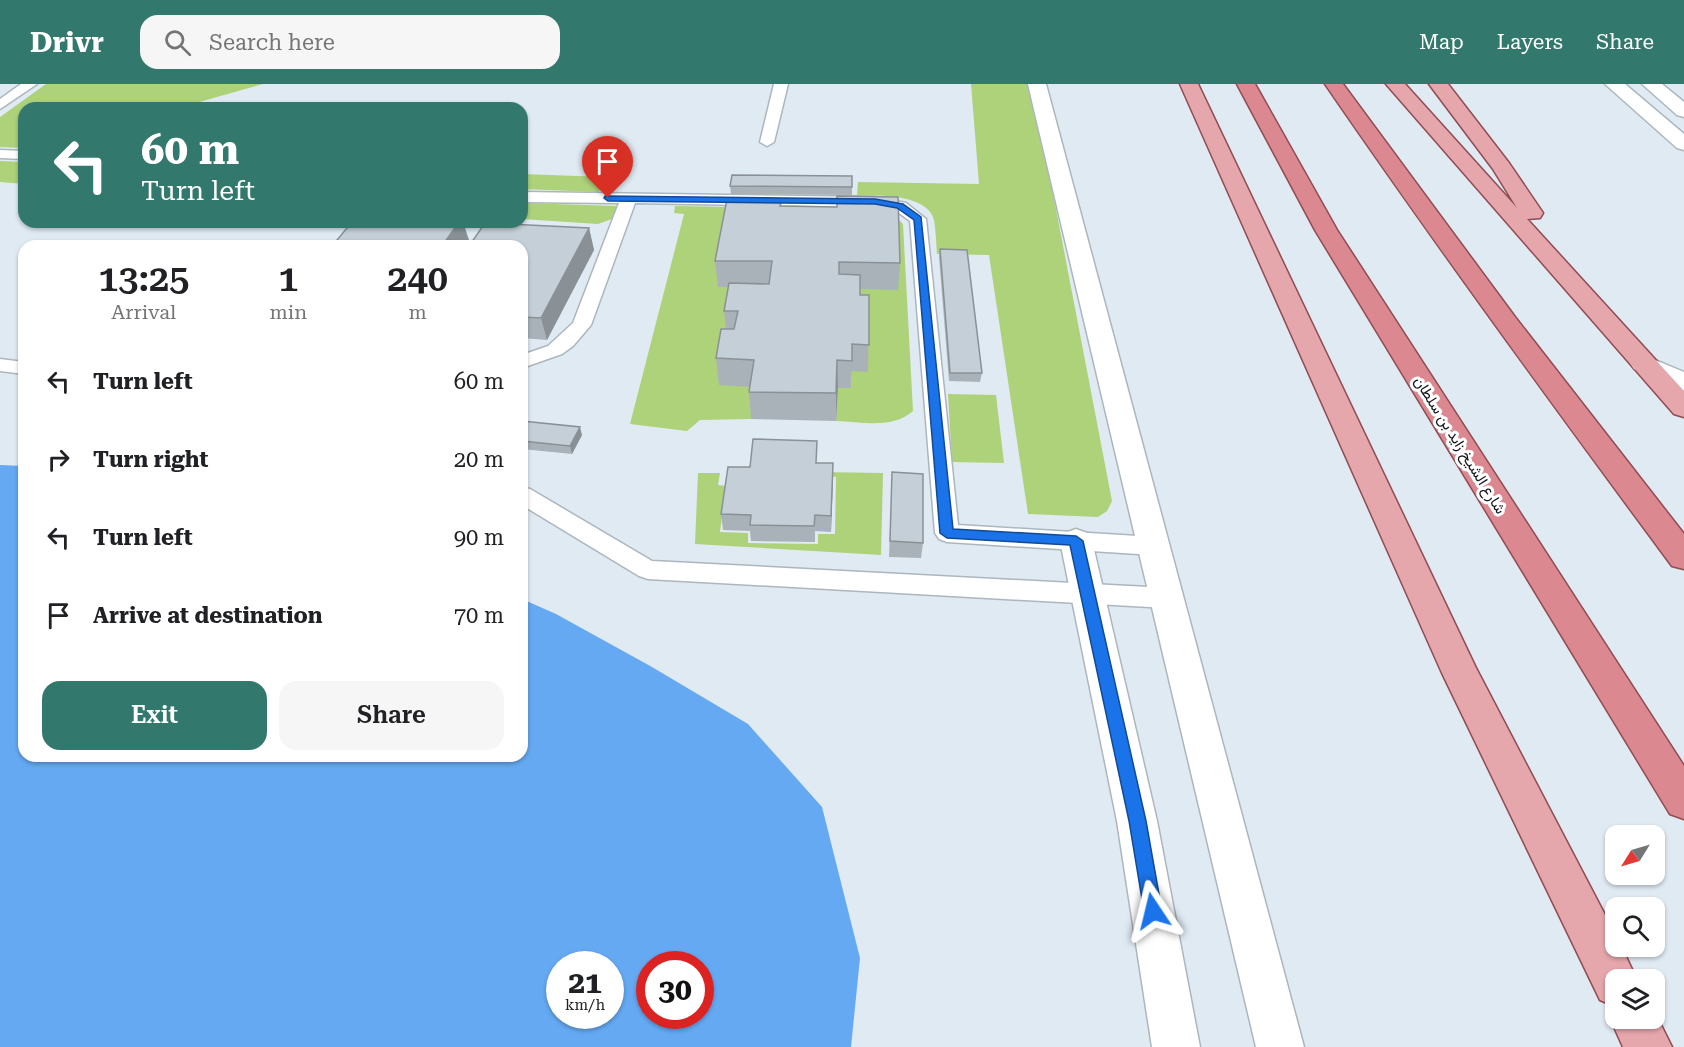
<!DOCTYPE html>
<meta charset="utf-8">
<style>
:root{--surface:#fff;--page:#f6f6f6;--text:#202124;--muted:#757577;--accent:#33786c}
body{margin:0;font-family:"Roboto Serif",Vazirmatn,serif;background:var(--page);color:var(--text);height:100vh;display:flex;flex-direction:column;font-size:22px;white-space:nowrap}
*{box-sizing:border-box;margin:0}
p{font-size:20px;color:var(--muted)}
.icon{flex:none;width:33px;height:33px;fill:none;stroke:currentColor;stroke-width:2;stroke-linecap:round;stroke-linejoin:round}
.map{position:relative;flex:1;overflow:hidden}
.panel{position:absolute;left:18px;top:156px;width:510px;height:522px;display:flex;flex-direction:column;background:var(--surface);border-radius:18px;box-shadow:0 2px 4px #0004}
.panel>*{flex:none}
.top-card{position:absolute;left:18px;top:18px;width:510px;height:126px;border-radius:18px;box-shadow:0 2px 4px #0004;background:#33786c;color:#fff;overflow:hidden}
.needle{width:39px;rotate:233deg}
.tools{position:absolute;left:1605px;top:741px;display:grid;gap:12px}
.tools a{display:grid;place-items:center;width:60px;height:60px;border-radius:12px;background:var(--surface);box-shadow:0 2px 4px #0004;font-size:30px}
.speed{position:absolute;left:546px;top:867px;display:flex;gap:12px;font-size:30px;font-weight:700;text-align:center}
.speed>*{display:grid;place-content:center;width:78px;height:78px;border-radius:50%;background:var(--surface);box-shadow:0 2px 4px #0004;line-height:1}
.speed small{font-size:15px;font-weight:400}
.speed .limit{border:9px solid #d22;background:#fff;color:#111}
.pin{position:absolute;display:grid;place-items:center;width:51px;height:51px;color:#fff;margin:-62px -26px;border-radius:50% 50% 50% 0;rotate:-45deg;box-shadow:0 0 6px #0007}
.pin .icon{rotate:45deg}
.me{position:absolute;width:66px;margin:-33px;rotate:350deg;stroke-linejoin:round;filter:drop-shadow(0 0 4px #0008)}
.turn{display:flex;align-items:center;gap:21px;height:126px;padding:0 24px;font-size:27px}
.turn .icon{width:78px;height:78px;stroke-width:2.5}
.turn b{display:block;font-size:42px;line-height:51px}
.eta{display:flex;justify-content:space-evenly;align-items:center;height:102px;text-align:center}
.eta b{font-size:36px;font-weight:600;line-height:42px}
.primary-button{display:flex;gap:12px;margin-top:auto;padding:12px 24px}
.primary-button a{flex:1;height:69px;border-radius:18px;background:var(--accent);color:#fff;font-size:24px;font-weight:600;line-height:69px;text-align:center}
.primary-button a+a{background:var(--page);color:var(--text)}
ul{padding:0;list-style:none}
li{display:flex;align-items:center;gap:18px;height:78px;padding:0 24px}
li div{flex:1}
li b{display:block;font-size:22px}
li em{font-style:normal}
header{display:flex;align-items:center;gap:36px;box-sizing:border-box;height:84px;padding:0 30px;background:var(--accent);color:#fff}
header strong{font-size:28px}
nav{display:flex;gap:33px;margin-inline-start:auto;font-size:21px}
.search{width:420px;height:54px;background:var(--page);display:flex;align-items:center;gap:15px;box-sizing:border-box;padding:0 21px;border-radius:18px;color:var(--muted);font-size:22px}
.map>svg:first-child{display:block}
.green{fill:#add27a}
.water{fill:#65a9f3;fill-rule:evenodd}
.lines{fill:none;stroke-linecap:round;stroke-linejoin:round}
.service-casing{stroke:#acb6bd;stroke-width:3}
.minor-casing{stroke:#acb6bd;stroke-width:3}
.primary-casing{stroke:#904c53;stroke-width:3}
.trunk-casing{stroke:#904c53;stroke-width:3}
.service{fill:#fff;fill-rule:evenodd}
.minor{fill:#fff;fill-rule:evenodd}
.primary{fill:#e5a6ac;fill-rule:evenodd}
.trunk{fill:#dc8890;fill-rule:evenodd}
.wall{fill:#a9b2b9}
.shaded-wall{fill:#8a9196}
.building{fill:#c5cfd7;stroke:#8a9196;stroke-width:1.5}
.route{fill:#1a73e8;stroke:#114b97;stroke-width:1.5}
.labels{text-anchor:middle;stroke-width:6;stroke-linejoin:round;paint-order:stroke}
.street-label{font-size:15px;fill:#111417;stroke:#fff}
</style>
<header>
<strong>Drivr</strong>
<div class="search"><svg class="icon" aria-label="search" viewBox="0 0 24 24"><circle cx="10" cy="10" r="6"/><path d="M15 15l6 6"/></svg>Search here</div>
<nav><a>Map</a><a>Layers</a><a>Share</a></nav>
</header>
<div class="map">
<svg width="1684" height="963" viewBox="0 0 1684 963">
<rect width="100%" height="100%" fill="#e0eaf3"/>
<!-- green -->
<path class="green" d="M 46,0 L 263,0 L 178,24 L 24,24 L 24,64 L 0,63 L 0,33 Z
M 971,0 L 1032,0 L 1112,417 L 1107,427 L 1098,433 L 1028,430 L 989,171 L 937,170 C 936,159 936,147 934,136 C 928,110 877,111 857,111 L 858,98 L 979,100 Z
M 0,77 L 24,78 L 24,100 L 0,98 Z
M 522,90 L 605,93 L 599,108 L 522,105 Z
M 522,119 L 617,122 L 612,135 L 598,140 L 522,135 Z
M 675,122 L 792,124 L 773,204 L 751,335 L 700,336 L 687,347 L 630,340 L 684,130 L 674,129 Z
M 863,124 L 898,135 L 903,140 L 913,327 C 893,345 862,338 836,337 L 838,304 L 851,304 L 852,287 L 868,287 L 860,217 Z
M 948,310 L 996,311 L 1004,379 L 952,378 Z
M 820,388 L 883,389 L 881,471 L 695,460 L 698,389 L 720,389 L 718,401 L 726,402 L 720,448 L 748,449 L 748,459 L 818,460 L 818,450 L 835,450 L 836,393 L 820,392 Z"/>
<!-- water -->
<path class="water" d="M 0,381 L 24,382 L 24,672 L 522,672 L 522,515 L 556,530 L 652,583 L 748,640 L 822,723 L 860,874 L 851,963 L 0,963 ZM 560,880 L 610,880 L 610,932 L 560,932 ZM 650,880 L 700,880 L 700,932 L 650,932 Z"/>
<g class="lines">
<defs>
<path id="service" d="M 21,0 L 37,0 L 0,25 L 0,15 Z
M 774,0 L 788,0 L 774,58 L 767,62 L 760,58 Z
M 0,66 L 24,67 L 24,75 L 0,74 Z
M 522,108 L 875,113 L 906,119 L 926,135 L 958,441 L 1154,453 L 1162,456 L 1166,462 L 1162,468 L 1154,471 L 947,458 L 939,455 L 935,449 L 910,137 L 895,126 L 875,123 L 635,119 L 591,241 L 573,262 L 562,270 L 522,284 L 522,271 L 548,262 L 573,239 L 619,119 L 522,118 Z
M 0,275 L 24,278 L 24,290 L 0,287 Z
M 522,403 L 530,405 L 652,477 L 1167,504 L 1176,507 L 1179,514 L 1176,521 L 1167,524 L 648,495 L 639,492 L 522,421 Z"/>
<path id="minor" d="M 1028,0 L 1046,0 L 1304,963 L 1256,963 Z
M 1605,0 L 1625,0 L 1684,50 L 1684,66 L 1677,64 Z
M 1642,0 L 1662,0 L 1684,18 L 1684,33 L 1677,31 Z
M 1643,271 L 1684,288 L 1684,307 L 1634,285 L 1630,279 L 1634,273 Z
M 1076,445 L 1087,449 L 1092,457 L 1157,737 L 1200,963 L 1152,963 L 1117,737 L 1060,457 L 1065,449 Z"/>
<path id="primary" d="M 1180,0 L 1198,0 L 1476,584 L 1616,852 L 1616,862 L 1621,862 L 1637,896 L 1616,896 L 1616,934 L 1654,934 L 1654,927 L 1672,963 L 1623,963 L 1610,934 L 1614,922 L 1600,916 L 1442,589 Z
M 1386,0 L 1405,0 L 1517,124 L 1493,85 L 1429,0 L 1448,0 L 1509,79 L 1543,129 L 1540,134 L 1527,135 L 1684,307 L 1684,333 L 1674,330 Z"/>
<path id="trunk" d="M 1237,0 L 1255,0 L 1337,146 L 1684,682 L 1684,735 L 1670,730 L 1315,146 Z
M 1325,0 L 1343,0 L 1515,233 L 1684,450 L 1684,485 L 1672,482 C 1554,323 1437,163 1325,0 Z"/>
</defs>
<!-- service casing -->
<use href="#service" class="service-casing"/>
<!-- minor casing -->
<use href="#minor" class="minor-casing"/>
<!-- primary casing -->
<use href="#primary" class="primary-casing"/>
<!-- trunk casing -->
<use href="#trunk" class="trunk-casing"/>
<!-- service -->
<use href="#service" class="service"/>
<!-- minor -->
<use href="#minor" class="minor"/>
<!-- primary -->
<use href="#primary" class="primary"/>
<!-- trunk -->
<use href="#trunk" class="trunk"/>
</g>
<!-- wall -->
<path class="wall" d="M 730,102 L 852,103 L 852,111 L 731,110 Z
M 782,122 L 900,179 L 898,206 L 860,205 L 860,211 L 869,211 L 868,288 L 852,287 L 851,304 L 838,304 L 836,337 L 751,335 L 749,308 L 750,303 L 719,301 L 716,274 L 726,245 L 724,227 L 728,203 L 718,203 L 715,177 Z
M 589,144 L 594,166 L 547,256 L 522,254 L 522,162 Z
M 940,165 L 982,289 L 980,298 L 949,297 L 939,173 Z
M 522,337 L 582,351 L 572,370 L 522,365 Z
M 833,379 L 831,448 L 815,447 L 815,458 L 751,457 L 750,447 L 723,446 L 721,430 L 750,383 Z
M 892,388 L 923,459 L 921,474 L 889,473 Z"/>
<!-- shaded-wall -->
<path class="shaded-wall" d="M 459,138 L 463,138 L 469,156 L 464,162 L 442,162 Z
M 589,144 L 594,166 L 547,256 L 541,234 Z
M 837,276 L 838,304 L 836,337 L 836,309 Z
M 580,343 L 582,351 L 572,370 L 570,362 Z
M 833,379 L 833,395 L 831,448 L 831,432 Z"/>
<!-- building -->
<path class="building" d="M 732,91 L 852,92 L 852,103 L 730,102 Z
M 837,112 L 898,113 L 900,179 L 839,178 L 839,190 L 860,191 L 860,211 L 869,211 L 869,261 L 852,260 L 852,277 L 837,276 L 836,309 L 749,308 L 754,276 L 716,274 L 721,245 L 734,245 L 738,227 L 724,227 L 729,199 L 769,200 L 772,177 L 715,177 L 727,115 L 782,116 L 780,122 L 837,123 Z
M 352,138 L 459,138 L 442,162 L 332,162 Z
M 485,139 L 589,144 L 541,234 L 522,233 L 522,162 L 469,162 Z
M 940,165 L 967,166 L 982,289 L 950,289 Z
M 522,337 L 580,343 L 570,362 L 522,357 Z
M 753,355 L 817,357 L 816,379 L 833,379 L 831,432 L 815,431 L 814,442 L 750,441 L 751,431 L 721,430 L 728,383 L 750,383 Z
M 892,388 L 923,390 L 923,459 L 890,457 Z"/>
<!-- route -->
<path class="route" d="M 605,112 L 875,115 L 903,120 L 921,133 L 953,445 L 1076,452 L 1083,457 L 1146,737 L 1162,827 L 1159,834 L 1153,836 L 1147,834 L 1144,827 L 1129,737 L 1070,461 L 947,454 L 940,449 L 914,136 L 897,124 L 875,120 L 608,117 L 604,114 Z"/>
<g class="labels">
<!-- street labels -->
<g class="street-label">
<text transform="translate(1460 361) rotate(58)" y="5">شارع الشيخ زايد بن سلطان</text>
</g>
</g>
</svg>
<div class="tools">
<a><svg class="needle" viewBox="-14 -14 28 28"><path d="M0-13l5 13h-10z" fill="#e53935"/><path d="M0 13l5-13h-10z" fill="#757577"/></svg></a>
<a><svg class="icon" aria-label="search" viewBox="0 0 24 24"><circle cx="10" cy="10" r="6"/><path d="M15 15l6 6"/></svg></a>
<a><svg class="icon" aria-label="layers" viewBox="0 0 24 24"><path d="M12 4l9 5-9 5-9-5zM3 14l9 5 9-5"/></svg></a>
</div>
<div class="speed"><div>21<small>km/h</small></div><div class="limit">30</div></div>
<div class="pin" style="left:608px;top:114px;background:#d93025"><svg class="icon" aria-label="arrive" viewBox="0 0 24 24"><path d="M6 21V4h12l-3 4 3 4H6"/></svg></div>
<svg class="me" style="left:1153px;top:827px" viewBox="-20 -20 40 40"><path d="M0-17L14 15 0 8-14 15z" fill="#1a73e8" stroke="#fff" stroke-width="4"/></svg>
<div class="top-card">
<div class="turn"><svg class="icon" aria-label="left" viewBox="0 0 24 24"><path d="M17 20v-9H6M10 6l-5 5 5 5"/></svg><div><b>60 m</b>Turn left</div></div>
</div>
<section class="panel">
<div class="eta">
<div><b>13:25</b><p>Arrival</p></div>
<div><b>1</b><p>min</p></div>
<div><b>240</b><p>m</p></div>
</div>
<ul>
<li><svg class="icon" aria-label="left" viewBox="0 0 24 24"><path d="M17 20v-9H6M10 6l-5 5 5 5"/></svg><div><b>Turn left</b></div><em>60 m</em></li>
<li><svg class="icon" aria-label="right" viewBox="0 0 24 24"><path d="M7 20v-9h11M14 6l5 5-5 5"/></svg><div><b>Turn right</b></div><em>20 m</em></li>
<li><svg class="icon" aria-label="left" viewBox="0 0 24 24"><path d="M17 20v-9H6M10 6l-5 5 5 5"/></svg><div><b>Turn left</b></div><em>90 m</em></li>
<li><svg class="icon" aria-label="arrive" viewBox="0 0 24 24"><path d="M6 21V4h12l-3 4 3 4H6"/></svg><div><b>Arrive at destination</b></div><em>70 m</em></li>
</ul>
<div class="primary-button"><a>Exit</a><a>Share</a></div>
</section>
</div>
